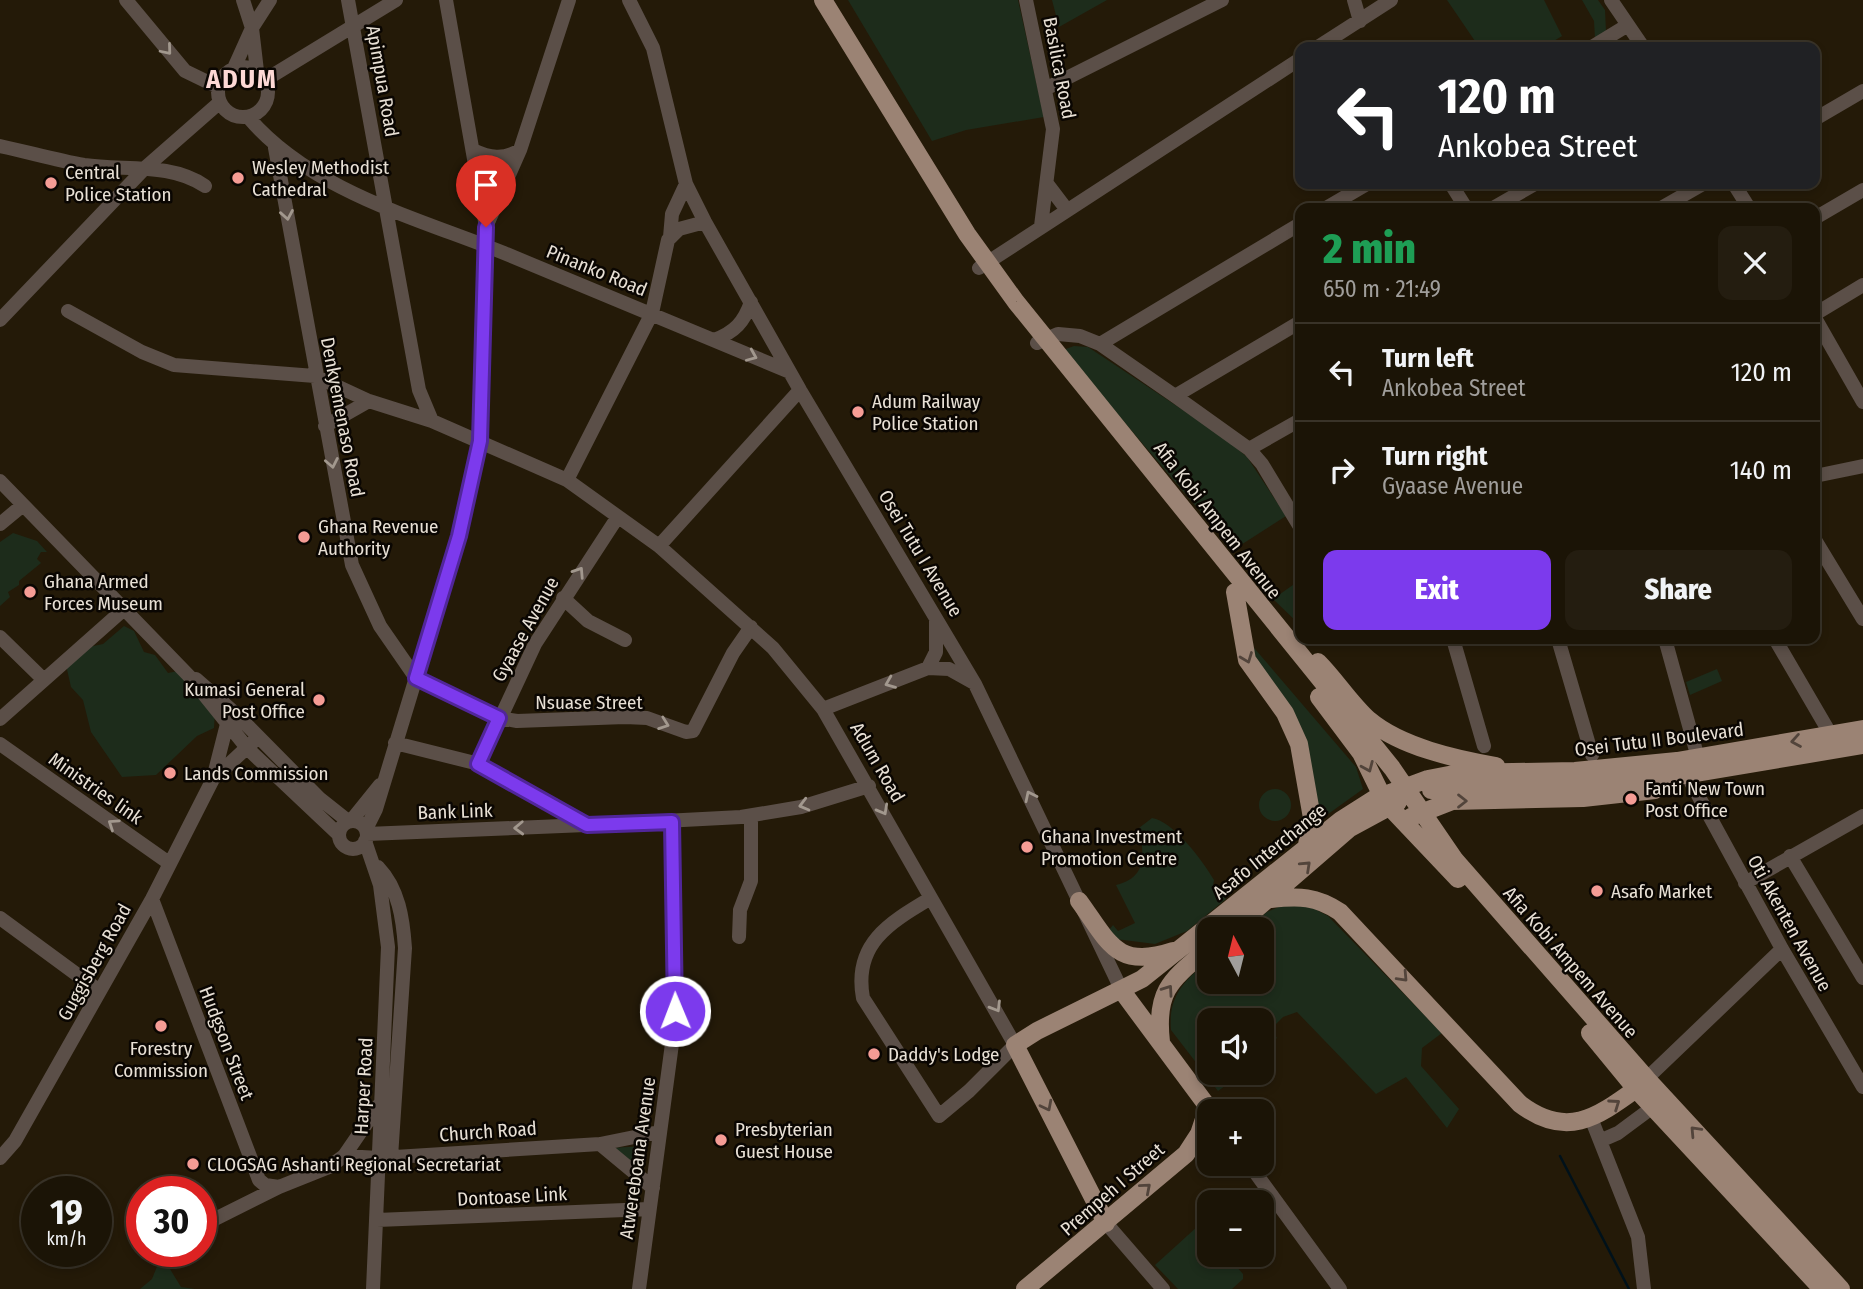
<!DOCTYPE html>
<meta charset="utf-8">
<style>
:root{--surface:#1b1406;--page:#241d10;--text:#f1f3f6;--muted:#a09e9b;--line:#393328;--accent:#7c3aed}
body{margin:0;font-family:"Fira Sans Condensed",sans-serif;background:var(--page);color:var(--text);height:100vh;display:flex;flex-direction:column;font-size:26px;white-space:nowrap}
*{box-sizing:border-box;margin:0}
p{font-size:23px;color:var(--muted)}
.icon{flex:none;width:38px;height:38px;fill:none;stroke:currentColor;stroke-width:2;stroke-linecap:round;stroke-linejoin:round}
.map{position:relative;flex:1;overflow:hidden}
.details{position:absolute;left:1295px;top:203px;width:525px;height:441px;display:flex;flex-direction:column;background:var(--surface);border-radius:14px;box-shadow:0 4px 10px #0003,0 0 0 2px var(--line)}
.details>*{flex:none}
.hud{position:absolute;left:1295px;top:42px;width:525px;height:147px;border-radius:14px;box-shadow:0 4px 10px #0003,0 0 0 2px var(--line);background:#202124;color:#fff;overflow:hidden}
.needle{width:46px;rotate:353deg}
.fabs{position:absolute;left:1197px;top:917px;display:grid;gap:14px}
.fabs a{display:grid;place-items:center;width:77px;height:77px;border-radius:14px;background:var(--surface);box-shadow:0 4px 10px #0003,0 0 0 2px var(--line);font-size:35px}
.speed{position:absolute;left:21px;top:1176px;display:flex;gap:14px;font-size:35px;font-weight:700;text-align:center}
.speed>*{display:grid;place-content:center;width:91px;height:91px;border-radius:50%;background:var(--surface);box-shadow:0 4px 10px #0003,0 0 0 2px var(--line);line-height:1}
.speed small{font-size:18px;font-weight:400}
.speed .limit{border:10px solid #d22;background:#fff;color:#111}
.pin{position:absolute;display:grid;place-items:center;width:60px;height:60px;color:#fff;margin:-72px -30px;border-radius:50% 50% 50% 0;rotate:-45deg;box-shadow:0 0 7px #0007}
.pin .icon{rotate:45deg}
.me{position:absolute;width:77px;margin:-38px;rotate:359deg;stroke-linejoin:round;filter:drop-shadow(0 0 5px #0008)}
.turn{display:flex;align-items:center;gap:24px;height:147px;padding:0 28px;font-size:32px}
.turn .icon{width:91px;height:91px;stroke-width:2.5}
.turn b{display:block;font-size:49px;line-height:60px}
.round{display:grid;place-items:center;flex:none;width:74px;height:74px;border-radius:14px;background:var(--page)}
.overview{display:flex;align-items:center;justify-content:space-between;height:119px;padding:0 28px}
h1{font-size:42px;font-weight:800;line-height:52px;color:#1e9e55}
.primary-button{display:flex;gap:14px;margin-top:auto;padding:14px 28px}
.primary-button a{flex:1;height:80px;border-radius:14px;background:var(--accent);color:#fff;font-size:28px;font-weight:800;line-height:80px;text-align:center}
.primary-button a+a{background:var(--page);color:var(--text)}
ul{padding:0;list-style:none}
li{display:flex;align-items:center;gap:21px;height:98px;padding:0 28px;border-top:2px solid var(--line)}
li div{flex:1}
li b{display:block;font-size:26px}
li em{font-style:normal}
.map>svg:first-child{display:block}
.green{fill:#1d2c1b}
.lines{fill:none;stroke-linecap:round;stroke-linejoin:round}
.stream{stroke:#00111a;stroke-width:2.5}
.minor{stroke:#5b4f48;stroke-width:14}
.major{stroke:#9b8374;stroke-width:18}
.oneway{stroke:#a2988e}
.oneway2{stroke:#52443b}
.route-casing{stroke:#51269a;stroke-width:18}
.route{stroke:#7c3aed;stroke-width:12}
.poi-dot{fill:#f59c95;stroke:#0a0602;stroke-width:2.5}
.labels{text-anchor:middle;stroke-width:5;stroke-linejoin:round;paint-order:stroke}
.street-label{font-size:19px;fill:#e8e0d5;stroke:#0a0602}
.poi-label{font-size:19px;fill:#e8e0d5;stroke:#0a0602;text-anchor:start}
.district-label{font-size:26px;font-weight:bold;letter-spacing:2px;fill:#fcd8d5;stroke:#0a0602}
</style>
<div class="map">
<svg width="1863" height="1289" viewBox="0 0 1863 1289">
<rect width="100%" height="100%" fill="#241a08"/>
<!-- green -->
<path class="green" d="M 848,0 L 1018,0 L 1044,117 L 966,130 L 932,141 Z
M 1052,0 L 1107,0 L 1059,27 Z
M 1447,0 L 1544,0 L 1562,36 L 1544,47 L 1479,47 Z
M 1582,0 L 1598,0 L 1605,10 L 1606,32 L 1595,39 L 1594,21 Z
M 1074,346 L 1088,347 L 1222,436 L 1247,457 L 1286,516 L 1233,550 L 1063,350 Z
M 13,533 L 37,541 L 47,552 L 41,552 L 37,559 L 41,563 L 19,581 L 19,585 L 8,592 L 10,597 L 0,606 L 0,542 Z
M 1300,580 L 1300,625 L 1273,599 Z
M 124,626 L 134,631 L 144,652 L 155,655 L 168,673 L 178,671 L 215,711 L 214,728 L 197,736 L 156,775 L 122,777 L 91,732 L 83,700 L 71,687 L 66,665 L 84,648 L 103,644 Z
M 1249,642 L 1356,767 L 1363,789 L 1324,817 L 1319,816 L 1303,732 L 1259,673 Z
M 1717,669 L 1722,681 L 1690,695 L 1686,682 Z
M1259 805a16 16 0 1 1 32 0a16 16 0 1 1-32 0Z
M 1152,818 C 1173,821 1203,861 1214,880 L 1213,886 L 1226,899 L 1187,931 L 1155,944 L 1116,939 L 1109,930 L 1113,925 L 1118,931 L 1135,923 L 1116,885 C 1148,877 1144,854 1139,828 Z
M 1283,905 L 1309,906 L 1328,916 L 1442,1033 L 1422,1048 L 1421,1066 L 1459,1109 L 1447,1128 L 1406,1077 L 1376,1094 L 1297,1012 L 1283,1017 L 1271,1029 L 1277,1038 L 1262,1049 L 1262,1020 L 1209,1020 L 1209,1073 L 1243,1073 L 1218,1091 L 1171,1030 C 1168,996 1184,981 1209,960 L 1209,982 L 1262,982 L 1262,929 L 1246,929 L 1267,912 Z
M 646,1146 L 640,1173 L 610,1148 Z
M 1209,1216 L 1209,1255 L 1244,1255 L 1236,1266 L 1243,1274 L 1243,1279 L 1232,1289 L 1178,1289 L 1155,1265 Z
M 170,1255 L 170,1269 L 181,1287 L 195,1289 L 140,1289 L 152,1279 L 160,1259 Z"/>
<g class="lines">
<!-- stream -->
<path class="stream" d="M 1560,1156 L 1629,1289"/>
<!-- minor -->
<path class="minor" d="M 126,0 L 185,71 L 218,87
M 243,0 L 252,28 L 257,71
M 348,0 L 419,390 L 432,421
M 629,0 L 653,48 L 686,184 L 705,222 L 800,390 L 975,684 L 1122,991
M 1026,0 L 1053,129 L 1041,226
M 1354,0 L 1360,21
M 1611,0 L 1643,47
M 1318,47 L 1391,0
M 1592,47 L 1628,25
M218 92a25 25 0 1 1 50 0a25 25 0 1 1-50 0Z
M 234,68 L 252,28 L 270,0
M 265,80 L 396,0
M 1045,89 L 1222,0
M 248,117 C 311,191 417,218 504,253 C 600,292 695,332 790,372
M 1815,119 L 1863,91
M 0,146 C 28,152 56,160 84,165 C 124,171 170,162 205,186
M 275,148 L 352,565 L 380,626 L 416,678 L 499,718 L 517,721 L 625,717 L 647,718 L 686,732 L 693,731 L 733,653 L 751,627
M 473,150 C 490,158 503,160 520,150
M 1451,184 L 1466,208
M 1734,184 L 1749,208
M 1048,185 L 1067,210
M 1326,208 L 1367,184
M 1493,208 L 1535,184
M 1661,208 L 1703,184
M 1815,218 L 1863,190
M 486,227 L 520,150 L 569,0
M 670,237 L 672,214 L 686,184
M 979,268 L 1300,59
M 68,311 L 142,352 L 174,365 L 315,376 L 369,401 L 432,421 L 567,480 L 659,546 L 773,648 L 823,709 L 1015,1045 L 969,1091 L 939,1116 L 863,998 C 853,944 889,923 931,898
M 1815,314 L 1863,285
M 1815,318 L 1863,402
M 0,320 L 146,167 L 219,103
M 714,340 C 735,332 744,322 751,302
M 1037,343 L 1058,334 L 1080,336 L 1100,344 L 1175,396 L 1249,449 L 1262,464 L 1300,527
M 1100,344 L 1300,224
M 1175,396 L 1300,322
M 325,426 L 369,401
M 1249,449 L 1300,420
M 1815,476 L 1863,466
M 567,480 L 652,313 L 668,240 L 679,229 L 705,222
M 0,481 L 190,677 L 248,749 L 338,834
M 0,524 L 23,505
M 1815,540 L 1863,619
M 659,546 L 800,390
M 563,598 L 588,621 L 625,640
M 0,637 L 44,680
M 1453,639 L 1484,746
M 1558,639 L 1592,755
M 1665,639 L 1698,758
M 1775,639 L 1831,735
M 928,668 L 936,652 L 936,621
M 196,679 L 236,714 L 319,798 L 348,821
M 823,709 L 928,668 L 949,669 L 974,683
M 0,719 L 123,610
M 395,743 L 479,764 L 587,825 L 741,817 L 801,807 L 869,786
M 0,744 L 169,863
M 479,764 L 535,644 L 617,518
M 1687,775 L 1782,949 L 1863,1087
M 213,779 L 253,742
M339 835a14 14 0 1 1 28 0a14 14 0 1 1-28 0Z
M 351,821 L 380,785
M 366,829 L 376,809 L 459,536 L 480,441 L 486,227 L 446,0
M 367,834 L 586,825
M 365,841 L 380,885 L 388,947 L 373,1289
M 1790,856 L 1863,978
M 378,867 C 399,889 403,919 405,948 L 391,1157
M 1745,883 L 1863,816
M 152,899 L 259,1180 L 265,1185 L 279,1187
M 0,918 L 98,990
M 739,937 L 740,910 L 751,881 L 751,816
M 1641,1084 L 1782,949
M 1591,1118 L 1638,1237 L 1644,1289
M 1602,1140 L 1618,1133 L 1653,1107
M 600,1144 L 653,1188
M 344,1156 L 379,1105
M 0,1158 L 15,1141 L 152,899 L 213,779 L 227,724 L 236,714
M 1249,1164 L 1340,1289
M 377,1220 L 649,1209
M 1106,1223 L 1163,1289
M 201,1226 L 279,1187 L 329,1167 L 344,1156 L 379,1158 L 600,1144 L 659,1132
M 639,1289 L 674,1029 L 672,822"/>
<!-- major -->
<path class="major" d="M 823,0 L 967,234 L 1016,302 L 1392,768 L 1455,860 L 1647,1079 L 1841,1289
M 1235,592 L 1247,660 L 1285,713 L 1299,744 L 1312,818 L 1307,845
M 1318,662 C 1336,680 1350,703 1369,720 C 1401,747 1456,759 1496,766
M 1319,697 L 1361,753 L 1385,802 L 1458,879
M 1431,790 L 1677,776 L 1863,745
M 1411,817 L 1452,801 L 1583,798 L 1655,790 L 1671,781
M 1271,899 C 1299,896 1316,896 1340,912 L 1520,1104 C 1566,1139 1596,1118 1636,1089
M 1079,901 C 1109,942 1116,970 1173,951
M 1233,929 L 1350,828 L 1398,802
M 1590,1033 L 1636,1089 L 1822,1289
M 1161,1042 C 1155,990 1171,980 1209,948
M 1106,1223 L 1015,1045 L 1037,1031 L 1142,979 L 1341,820 L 1374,799 L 1428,779 L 1459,773 L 1575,771 L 1677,761 L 1863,729
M 1025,1289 L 1186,1154 L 1199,1134 L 1208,1107 L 1122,991"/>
</g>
<!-- one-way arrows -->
<defs><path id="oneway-chevron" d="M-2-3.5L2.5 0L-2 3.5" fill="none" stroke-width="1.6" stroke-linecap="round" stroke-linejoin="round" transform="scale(1.75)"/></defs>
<g class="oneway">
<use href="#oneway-chevron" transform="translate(167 50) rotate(50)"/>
<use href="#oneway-chevron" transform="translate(287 215) rotate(80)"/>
<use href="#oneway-chevron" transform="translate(752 356) rotate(23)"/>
<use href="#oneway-chevron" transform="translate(332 463) rotate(79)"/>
<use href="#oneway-chevron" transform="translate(579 572) rotate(-57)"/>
<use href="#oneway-chevron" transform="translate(890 683) rotate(158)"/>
<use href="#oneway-chevron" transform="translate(664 724) rotate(20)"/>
<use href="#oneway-chevron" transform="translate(1030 796) rotate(-116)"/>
<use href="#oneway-chevron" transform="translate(804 805) rotate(165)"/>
<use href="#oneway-chevron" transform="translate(883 810) rotate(61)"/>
<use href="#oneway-chevron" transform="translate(113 824) rotate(-146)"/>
<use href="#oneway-chevron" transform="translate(519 828) rotate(178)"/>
<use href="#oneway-chevron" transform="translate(996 1007) rotate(59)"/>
</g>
<g class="oneway2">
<use href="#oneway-chevron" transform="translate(1247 658) rotate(69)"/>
<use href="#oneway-chevron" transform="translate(1796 741) rotate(170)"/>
<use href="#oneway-chevron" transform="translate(1368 767) rotate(67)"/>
<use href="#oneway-chevron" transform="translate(1462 801)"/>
<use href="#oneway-chevron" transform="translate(1306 866) rotate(-43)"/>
<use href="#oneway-chevron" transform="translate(1403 977) rotate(47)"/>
<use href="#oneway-chevron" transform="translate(1168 990) rotate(-55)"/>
<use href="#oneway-chevron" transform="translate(1615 1104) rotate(-35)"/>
<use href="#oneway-chevron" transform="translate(1047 1106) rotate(63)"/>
<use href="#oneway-chevron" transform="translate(1695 1131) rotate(-133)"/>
<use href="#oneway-chevron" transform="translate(1146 1188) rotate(-41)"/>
</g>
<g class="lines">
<defs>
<path id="route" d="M 486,227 L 480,441 L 459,536 L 416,678 L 499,718 L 478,764 L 587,825 L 672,822 L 675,1011"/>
</defs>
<!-- route casing -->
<use href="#route" class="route-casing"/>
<!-- route -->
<use href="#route" class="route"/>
</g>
<!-- markers -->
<g class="poi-dot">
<circle cx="238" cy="178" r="7"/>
<circle cx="51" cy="183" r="7"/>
<circle cx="858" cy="412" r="7"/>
<circle cx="304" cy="537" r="7"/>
<circle cx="30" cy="592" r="7"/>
<circle cx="319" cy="700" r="7"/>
<circle cx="170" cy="773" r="7"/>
<circle cx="1631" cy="799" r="7"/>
<circle cx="1027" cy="847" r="7"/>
<circle cx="1597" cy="891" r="7"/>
<circle cx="161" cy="1026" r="7"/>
<circle cx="874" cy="1054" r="7"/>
<circle cx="721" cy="1140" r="7"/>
<circle cx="193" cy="1164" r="7"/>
</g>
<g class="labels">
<!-- street labels -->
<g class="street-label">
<text transform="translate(1060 68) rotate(79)" y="7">Basilica Road</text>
<text transform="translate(383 81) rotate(80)" y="7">Apimpua Road</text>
<text transform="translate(597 270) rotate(22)" y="7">Pinanko Road</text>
<text transform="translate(343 417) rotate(79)" y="7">Denkyemenaso Road</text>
<text transform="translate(1218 520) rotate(52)" y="7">Afia Kobi Ampem Avenue</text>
<text transform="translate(921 553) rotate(59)" y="7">Osei Tutu I Avenue</text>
<text transform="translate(525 629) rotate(-61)" y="7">Gyaase Avenue</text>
<text x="589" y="709">Nsuase Street</text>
<text transform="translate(1659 739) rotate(-7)" y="7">Osei Tutu II Boulevard</text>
<text transform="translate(878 762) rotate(60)" y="7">Adum Road</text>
<text transform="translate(96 788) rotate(35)" y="7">Ministries link</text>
<text transform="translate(455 811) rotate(-2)" y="7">Bank Link</text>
<text transform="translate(1269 851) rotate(-39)" y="7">Asafo Interchange</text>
<text transform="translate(1790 923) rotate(61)" y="7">Oti Akenten Avenue</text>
<text transform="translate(94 962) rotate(-61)" y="7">Guggisberg Road</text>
<text transform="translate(1571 962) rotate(49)" y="7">Afia Kobi Ampem Avenue</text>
<text transform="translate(227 1043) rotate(69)" y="7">Hudgson Street</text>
<text transform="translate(363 1086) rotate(-87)" y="7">Harper Road</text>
<text transform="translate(488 1131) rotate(-4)" y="7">Church Road</text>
<text transform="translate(637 1158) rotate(-82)" y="7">Atwereboana Avenue</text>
<text transform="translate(1112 1189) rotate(-41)" y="7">Prempeh I Street</text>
<text transform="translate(512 1196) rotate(-3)" y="7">Dontoase Link</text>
</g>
<!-- poi labels -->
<g class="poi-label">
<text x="252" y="174">Wesley Methodist<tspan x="252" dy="22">Cathedral</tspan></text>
<text x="65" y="179">Central<tspan x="65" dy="22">Police Station</tspan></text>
<text x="872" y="408">Adum Railway<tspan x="872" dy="22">Police Station</tspan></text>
<text x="318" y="533">Ghana Revenue<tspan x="318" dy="22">Authority</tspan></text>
<text x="44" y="588">Ghana Armed<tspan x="44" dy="22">Forces Museum</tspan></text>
<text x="305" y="696" text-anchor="end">Kumasi General<tspan x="305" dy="22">Post Office</tspan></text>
<text x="184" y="780">Lands Commission</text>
<text x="1645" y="795">Fanti New Town<tspan x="1645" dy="22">Post Office</tspan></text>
<text x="1041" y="843">Ghana Investment<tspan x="1041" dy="22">Promotion Centre</tspan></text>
<text x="1611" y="898">Asafo Market</text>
<text x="161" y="1055" text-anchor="middle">Forestry<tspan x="161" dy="22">Commission</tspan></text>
<text x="888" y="1061">Daddy's Lodge</text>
<text x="735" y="1136">Presbyterian<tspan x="735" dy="22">Guest House</tspan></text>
<text x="207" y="1171">CLOGSAG Ashanti Regional Secretariat</text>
</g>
<!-- district labels -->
<g class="district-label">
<text x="242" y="88">ADUM</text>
</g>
</g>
</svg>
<div class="fabs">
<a><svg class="needle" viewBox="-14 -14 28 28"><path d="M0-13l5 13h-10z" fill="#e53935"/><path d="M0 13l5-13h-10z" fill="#a09e9b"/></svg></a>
<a><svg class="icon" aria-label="sound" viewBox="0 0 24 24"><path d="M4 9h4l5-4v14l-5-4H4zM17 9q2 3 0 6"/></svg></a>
<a>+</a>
<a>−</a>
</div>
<div class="speed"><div>19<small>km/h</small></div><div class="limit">30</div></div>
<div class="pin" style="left:486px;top:227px;background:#d93025"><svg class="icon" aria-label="arrive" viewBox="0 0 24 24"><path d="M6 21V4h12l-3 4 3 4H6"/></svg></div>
<svg class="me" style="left:675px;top:1011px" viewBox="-20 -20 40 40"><circle r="17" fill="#7c3aed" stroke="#fff" stroke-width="3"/><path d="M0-11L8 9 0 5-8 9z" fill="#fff"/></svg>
<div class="hud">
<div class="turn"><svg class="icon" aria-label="left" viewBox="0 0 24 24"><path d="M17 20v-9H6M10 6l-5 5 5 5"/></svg><div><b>120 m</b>Ankobea Street</div></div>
</div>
<section class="details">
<div class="overview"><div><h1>2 min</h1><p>650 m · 21:49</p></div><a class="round"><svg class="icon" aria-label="close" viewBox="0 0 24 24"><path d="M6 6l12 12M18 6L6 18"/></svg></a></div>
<ul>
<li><svg class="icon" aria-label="left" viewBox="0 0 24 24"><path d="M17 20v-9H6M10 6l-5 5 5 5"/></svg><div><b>Turn left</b><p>Ankobea Street</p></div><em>120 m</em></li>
<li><svg class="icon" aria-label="right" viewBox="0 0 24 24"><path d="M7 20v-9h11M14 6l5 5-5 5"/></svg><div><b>Turn right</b><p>Gyaase Avenue</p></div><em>140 m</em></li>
</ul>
<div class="primary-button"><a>Exit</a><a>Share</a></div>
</section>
</div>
